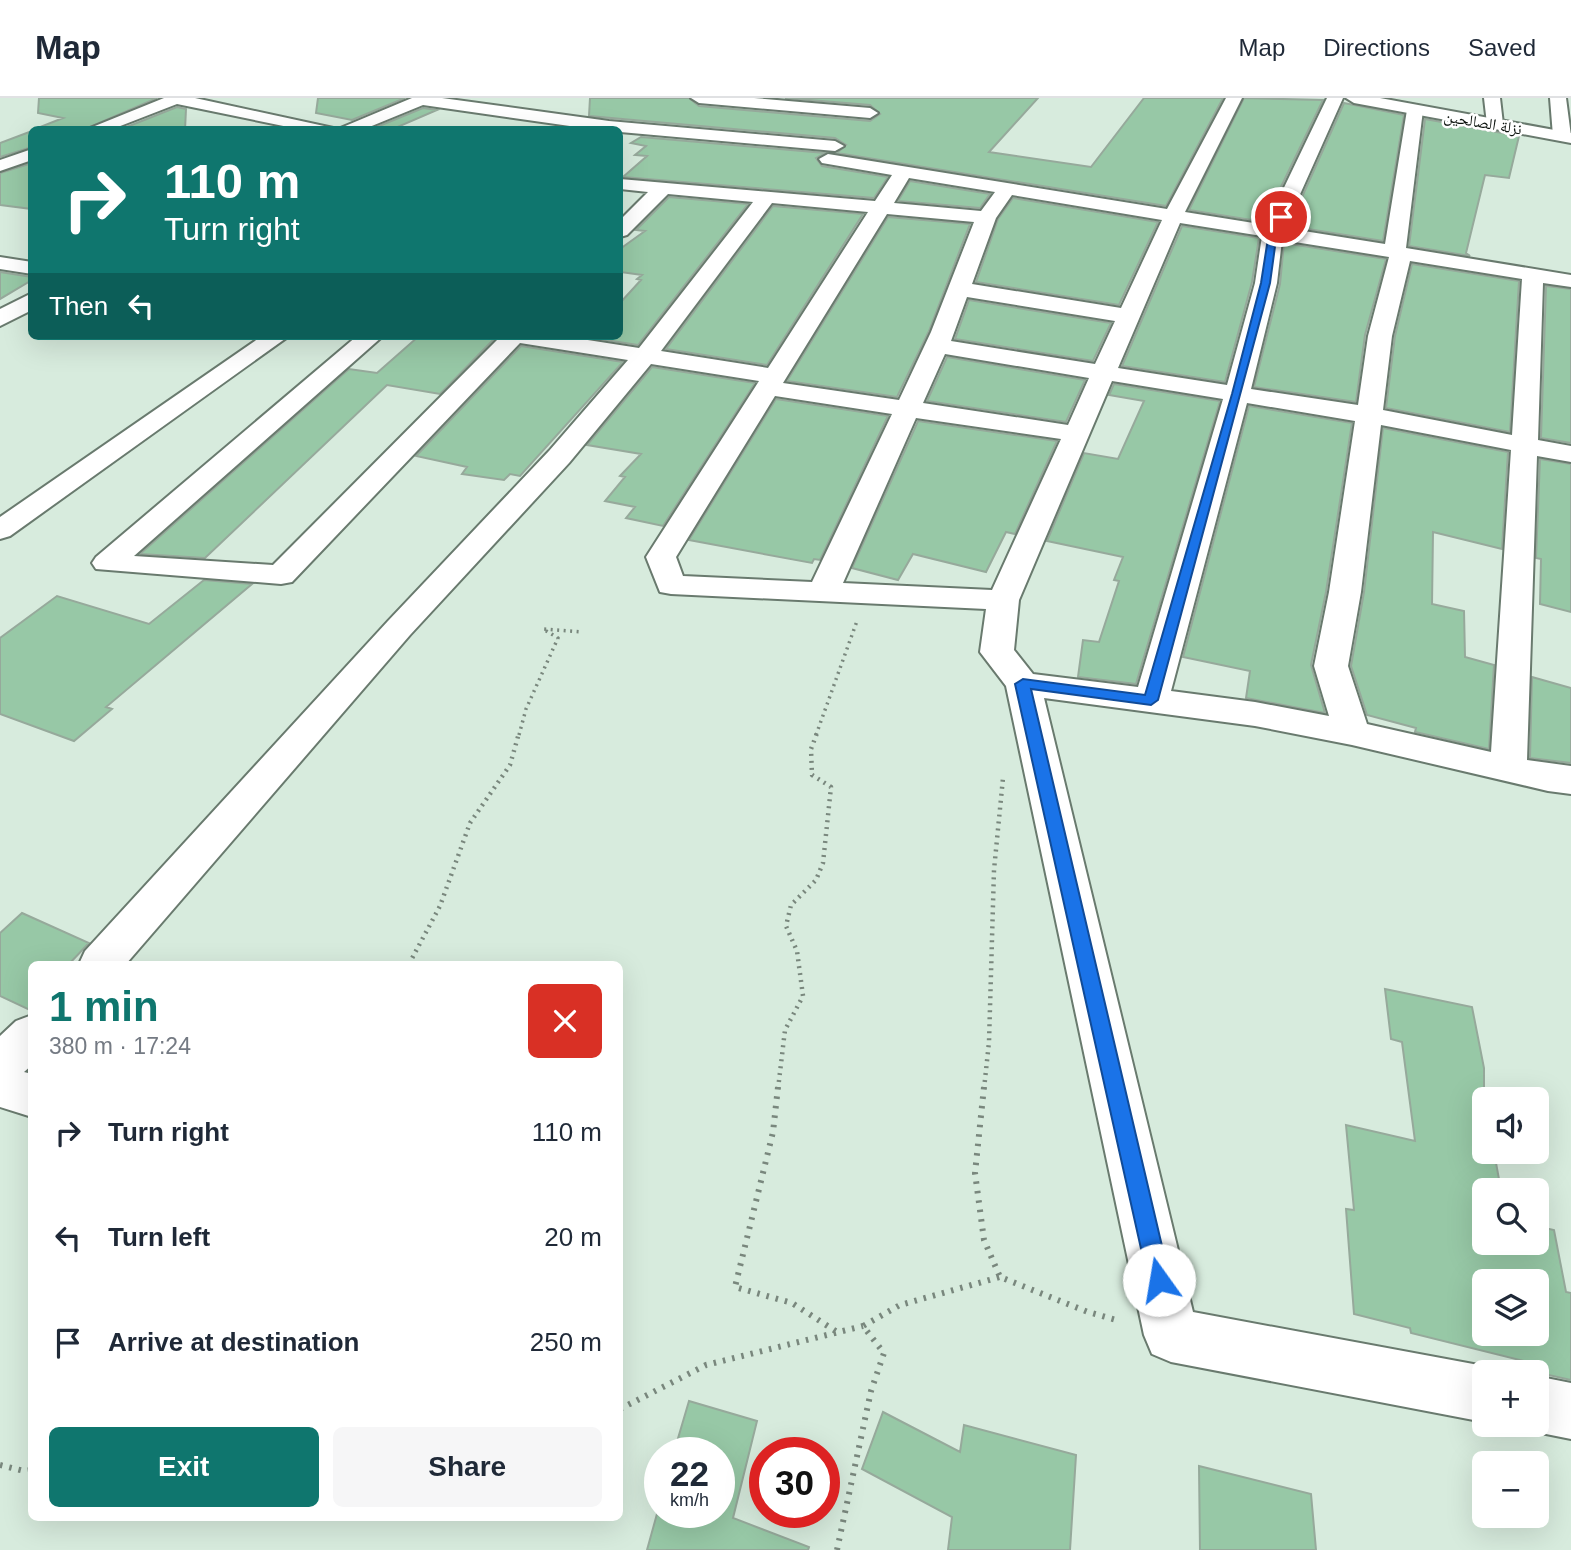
<!DOCTYPE html>
<meta charset="utf-8">
<style>
:root{--surface:#fff;--page:#f6f6f7;--text:#1f2937;--muted:#747a83;--line:#e0e1e3;--accent:#0f766e}
body{margin:0;font-family:Arial,"Noto Naskh Arabic",sans-serif;background:var(--page);color:var(--text);height:100vh;display:flex;flex-direction:column;font-size:26px;white-space:nowrap}
*{box-sizing:border-box;margin:0}
p{font-size:23px;color:var(--muted)}
.icon{flex:none;width:38px;height:38px;fill:none;stroke:currentColor;stroke-width:2;stroke-linecap:round;stroke-linejoin:round}
.map{position:relative;flex:1;overflow:hidden}
.sheet{position:absolute;left:28px;top:863px;width:595px;height:560px;display:flex;flex-direction:column;background:var(--surface);border-radius:10px;box-shadow:0 7px 28px #0002}
.sheet>*{flex:none}
.banner{position:absolute;left:28px;top:28px;width:595px;height:214px;border-radius:10px;box-shadow:0 7px 28px #0002;background:#0f766e;color:#fff;overflow:hidden}
.buttons{position:absolute;left:1472px;top:989px;display:grid;gap:14px}
.buttons a{display:grid;place-items:center;width:77px;height:77px;border-radius:10px;background:var(--surface);box-shadow:0 7px 28px #0002;font-size:35px}
.speed{position:absolute;left:644px;top:1339px;display:flex;gap:14px;font-size:35px;font-weight:700;text-align:center}
.speed>*{display:grid;place-content:center;width:91px;height:91px;border-radius:50%;background:var(--surface);box-shadow:0 7px 28px #0002;line-height:1}
.speed small{font-size:18px;font-weight:400}
.speed .limit{border:10px solid #d22;background:#fff;color:#111}
.pin{position:absolute;display:grid;place-items:center;width:60px;height:60px;color:#fff;margin:-30px;border:4px solid #fff;border-radius:50%;box-shadow:0 2px 7px #0007}
.me{position:absolute;width:77px;margin:-38px;rotate:347deg;stroke-linejoin:round;filter:drop-shadow(0 0 5px #0008)}
.turn{display:flex;align-items:center;gap:24px;height:147px;padding:0 21px;font-size:32px}
.turn .icon{width:91px;height:91px;stroke-width:2.5}
.turn b{display:block;font-size:49px;line-height:60px}
.then{display:flex;align-items:center;height:66px;padding:0 21px;background:#0003;gap:14px;font-size:26px}
.round{display:grid;place-items:center;flex:none;width:74px;height:74px;border-radius:10px;background:var(--page)}
.head{display:flex;align-items:center;justify-content:space-between;height:119px;padding:0 21px}
h1{font-size:42px;font-weight:600;line-height:52px;color:var(--accent)}
.cta{display:flex;gap:14px;margin-top:auto;padding:14px 21px}
.cta a{flex:1;height:80px;border-radius:10px;background:var(--accent);color:#fff;font-size:28px;font-weight:600;line-height:80px;text-align:center}
.cta a+a{background:var(--page);color:var(--text)}
ul{padding:0;list-style:none}
li{display:flex;align-items:center;gap:21px;height:105px;padding:0 21px}
li div{flex:1}
li b{display:block;font-size:26px}
li em{font-style:normal}
header{display:flex;align-items:center;gap:42px;box-sizing:border-box;height:98px;padding:0 35px;background:var(--surface);border-bottom:2px solid var(--line)}
header strong{font-size:33px}
nav{display:flex;gap:38px;margin-inline-start:auto;font-size:24px}
.map>svg:first-child{display:block}
.building{fill:#97c8a6;stroke:#96a99b;stroke-width:2;fill-rule:evenodd}
.lines{fill:none;stroke-linecap:round;stroke-linejoin:round}
.minor-casing{stroke:#697a6e;stroke-width:4}
.major-casing{stroke:#697a6e;stroke-width:4}
.path-far2{stroke:#79877d;stroke-width:3.5;stroke-dasharray:2 4.5;stroke-linecap:butt}
.path-far1{stroke:#79877d;stroke-width:4.5;stroke-dasharray:2 5;stroke-linecap:butt}
.path{stroke:#79877d;stroke-width:6;stroke-dasharray:2.5 7;stroke-linecap:butt}
.minor{fill:#fff;fill-rule:evenodd}
.major{fill:#fff;fill-rule:evenodd}
.route{fill:#1a73e8;stroke:#114b97;stroke-width:2}
.labels{text-anchor:middle;stroke-width:5;stroke-linejoin:round;paint-order:stroke}
.far-street-label{font-size:16px;fill:#09100b;stroke:#fff}
</style>
<header>
<strong>Map</strong>
<nav><a>Map</a><a>Directions</a><a>Saved</a></nav>
</header>
<div class="map">
<svg width="1571" height="1452" viewBox="0 0 1571 1452">
<rect width="100%" height="100%" fill="#d7ebdd"/>
<!-- building -->
<path class="building" d="M 39,0 L 157,0 L 83,32 L 41,32 L 40,29 L 63,20 L 38,15 Z
M 318,0 L 405,0 L 352,22 L 316,15 Z
M 590,0 L 689,0 L 699,8 L 870,23 L 880,16 L 870,7 L 785,0 L 1038,0 L 989,54 L 1091,69 L 1144,0 L 1223,0 L 1166,108 L 837,55 L 846,47 L 835,40 L 589,18 Z
M 1244,0 L 1323,2 L 1264,124 L 1189,112 Z
M 1344,5 L 1404,17 L 1383,143 L 1289,128 Z
M 177,9 L 186,11 L 185,32 L 119,32 Z
M 423,10 L 437,12 L 393,31 L 379,28 Z
M 1425,21 L 1519,38 L 1509,80 L 1485,77 L 1466,155 L 1470,158 L 1409,148 Z
M 32,33 L 32,49 L 0,59 L 0,45 Z
M 641,39 L 825,55 L 816,60 L 822,68 L 888,79 L 874,100 L 623,79 L 647,58 L 635,57 L 646,48 L 631,45 Z
M 32,65 L 32,111 L 0,107 L 0,75 Z
M 910,83 L 990,96 L 980,110 L 898,103 Z
M 669,99 L 748,106 L 638,247 L 579,238 L 620,238 L 620,205 L 641,182 L 637,181 L 642,177 L 620,174 L 620,151 L 645,133 L 636,132 Z
M 1013,100 L 1158,124 L 1119,207 L 976,184 L 998,121 Z
M 773,108 L 863,116 L 767,267 L 666,251 Z
M 888,119 L 970,126 L 929,233 L 897,299 L 787,283 Z
M 1182,128 L 1259,140 L 1252,184 L 1225,284 L 1122,268 Z
M 1284,145 L 1386,161 L 1365,237 L 1356,304 L 1254,289 L 1280,186 Z
M 1412,166 L 1519,183 L 1510,334 L 1386,310 L 1395,238 Z
M 0,174 L 32,179 L 32,182 L 0,201 Z
M 1546,188 L 1571,191 L 1571,345 L 1541,340 Z
M 969,202 L 1111,225 L 1093,263 L 955,241 Z
M 419,238 L 497,238 L 440,296 L 387,287 L 205,460 L 140,456 L 349,271 L 377,275 Z
M 521,248 L 623,264 L 520,378 L 510,376 L 504,382 L 462,376 L 467,369 L 416,358 Z
M 947,259 L 1085,282 L 1066,324 L 927,303 Z
M 652,269 L 755,285 L 663,428 L 626,420 L 635,409 L 605,403 L 625,379 L 620,378 L 641,356 L 587,347 Z
M 1114,286 L 1220,303 L 1136,586 L 1078,579 L 1083,542 L 1099,544 L 1119,483 L 1114,482 L 1123,459 L 1047,443 L 1084,355 L 1118,361 L 1144,303 L 1109,297 Z
M 776,301 L 888,318 L 820,462 L 814,461 L 812,465 L 689,442 Z
M 1249,308 L 1352,325 L 1326,494 L 1311,567 L 1325,615 L 1246,600 L 1250,573 L 1183,559 Z
M 918,323 L 1057,343 L 1015,436 L 1006,434 L 986,474 L 913,456 L 898,482 L 852,470 Z
M 1383,330 L 1508,354 L 1502,451 L 1433,434 L 1432,506 L 1464,513 L 1465,559 L 1494,567 L 1489,651 L 1415,634 L 1416,630 L 1367,617 L 1351,568 L 1364,494 Z
M 1540,361 L 1571,366 L 1571,514 L 1540,506 L 1541,461 L 1536,460 Z
M 204,482 L 252,486 L 106,609 L 112,611 L 74,643 L 0,616 L 0,540 L 57,498 L 149,526 Z
M 1532,579 L 1571,590 L 1571,665 L 1530,660 Z
M 22,815 L 89,845 L 69,866 L 32,866 L 32,913 L 0,898 L 0,835 Z
M 1385,891 L 1472,909 L 1484,970 L 1484,1054 L 1494,1054 L 1501,1092 L 1484,1092 L 1484,1144 L 1536,1144 L 1536,1128 L 1554,1132 L 1566,1194 L 1571,1195 L 1571,1282 L 1526,1272 L 1524,1263 L 1411,1235 L 1410,1230 L 1354,1216 L 1346,1111 L 1354,1112 L 1346,1027 L 1415,1043 L 1402,944 L 1391,941 ZM 1484,1183 L 1536,1183 L 1536,1236 L 1484,1236 Z
M 689,1303 L 757,1323 L 733,1420 L 809,1449 L 808,1452 L 647,1452 L 660,1405 L 660,1414 L 719,1414 L 719,1354 L 674,1354 Z
M 883,1314 L 960,1354 L 964,1327 L 1076,1357 L 1070,1452 L 948,1452 L 952,1419 L 862,1371 Z
M 1199,1368 L 1311,1396 L 1316,1452 L 1200,1452 Z"/>
<g class="lines">
<defs>
<path id="minor" d="M 164,0 L 195,0 L 338,31 L 412,0 L 442,0 L 609,23 L 835,43 L 844,48 L 835,53 L 620,34 L 620,32 L 598,32 L 423,7 L 362,32 L 303,32 L 177,6 L 110,32 L 85,32 Z
M 691,0 L 754,0 L 870,10 L 878,15 L 870,20 L 699,5 Z
M 1226,0 L 1242,0 L 1185,114 L 1266,127 L 1327,0 L 1343,0 L 1285,130 L 1385,146 L 1407,12 L 1415,7 L 1423,12 L 1406,150 L 1571,177 L 1571,189 L 1543,185 L 1538,342 L 1571,348 L 1571,364 L 1537,358 L 1527,662 L 1571,668 L 1571,696 L 1548,693 L 1352,647 L 1255,628 L 1044,600 L 1193,1214 L 1484,1268 L 1499,1274 L 1484,1274 L 1484,1324 L 1171,1264 L 1152,1256 L 1144,1237 L 1006,588 L 980,554 L 986,511 L 671,496 L 660,494 L 646,459 L 759,283 L 651,266 L 569,365 L 410,537 L 126,866 L 79,866 L 85,853 L 388,523 L 549,353 L 628,262 L 520,245 L 292,484 L 281,486 L 96,471 L 92,465 L 96,459 L 357,238 L 383,238 L 134,458 L 273,467 L 501,238 L 562,238 L 639,250 L 753,104 L 668,96 L 627,137 L 620,139 L 620,122 L 648,94 L 620,91 L 620,81 L 875,103 L 892,77 L 822,65 L 819,61 L 828,56 L 1167,111 ZM 909,80 L 995,94 L 981,113 L 894,105 ZM 1012,97 L 1162,122 L 1121,210 L 972,186 L 996,120 ZM 772,105 L 868,114 L 768,270 L 661,253 ZM 887,116 L 974,124 L 931,234 L 899,302 L 783,285 ZM 1180,125 L 1262,138 L 1255,185 L 1227,287 L 1118,270 ZM 1282,142 L 1389,159 L 1368,238 L 1358,307 L 1251,291 L 1277,185 ZM 1410,163 L 1522,181 L 1512,337 L 1383,312 L 1392,238 ZM 967,199 L 1115,223 L 1095,266 L 951,243 ZM 945,256 L 1089,280 L 1068,327 L 923,305 ZM 1112,283 L 1223,301 L 1138,589 L 1033,576 L 1014,552 L 1019,502 ZM 775,298 L 892,316 L 812,484 L 683,478 L 676,459 ZM 1247,305 L 1355,323 L 1329,494 L 1314,568 L 1329,618 L 1255,604 L 1171,593 ZM 916,320 L 1061,341 L 992,492 L 843,485 ZM 1381,327 L 1511,352 L 1491,654 L 1367,626 L 1348,568 L 1361,494 Z
M 1484,0 L 1500,0 L 1503,26 L 1501,30 L 1495,31 L 1487,26 Z
M 1550,0 L 1566,0 L 1571,38 L 1568,42 L 1556,42 L 1553,38 Z
M 32,51 L 32,62 L 0,73 L 0,62 Z
M 0,159 L 32,164 L 32,176 L 0,171 Z
M 32,195 L 32,212 L 0,228 L 0,211 Z
M 262,238 L 289,238 L 10,438 L 0,441 L 0,419 Z
M 32,917 L 32,967 L 24,974 L 32,976 L 32,1019 L 0,1009 L 0,938 L 16,923 Z
M 1536,1278 L 1571,1285 L 1571,1341 L 1536,1334 L 1517,1326 L 1536,1326 Z"/>
<path id="major" d="M 1346,0 L 1380,0 L 1571,35 L 1571,45 L 1354,5 Z"/>
</defs>
<!-- minor casing -->
<use href="#minor" class="minor-casing"/>
<!-- major casing -->
<use href="#major" class="major-casing"/>
<!-- path-far2 -->
<path class="path-far2" d="M 519,637 L 526,611 L 558,540 L 543,531 L 582,534
M 816,637 L 857,523"/>
<!-- path-far1 -->
<path class="path-far1" d="M 409,866 L 440,808 L 470,725 L 510,667 L 519,635
M 778,991 L 785,932 L 803,898 L 797,853 L 786,828 L 791,807 L 816,782 L 823,765 L 831,689 L 812,677 L 811,651 L 817,635
M 984,991 L 989,944 L 994,772 L 1003,680"/>
<!-- path -->
<path class="path" d="M 778,989 L 773,1034 L 735,1189 L 792,1205 L 837,1234
M 984,989 L 975,1075 L 984,1142 L 1000,1179 L 1088,1214 L 1120,1223
M 620,1311 L 706,1267 L 863,1228
M 0,1367 L 24,1373 L 32,1372
M 837,1452 L 871,1293 L 884,1255 L 863,1228 L 900,1207 L 1000,1179"/>
<!-- minor -->
<use href="#minor" class="minor"/>
<!-- major -->
<use href="#major" class="major"/>
</g>
<!-- route -->
<path class="route" d="M 1281,117 L 1285,119 L 1277,134 L 1270,185 L 1158,602 L 1151,607 L 1031,591 L 1170,1182 L 1167,1190 L 1159,1193 L 1151,1190 L 1148,1182 L 1015,586 L 1023,581 L 1145,597 L 1232,296 L 1261,185 L 1269,134 Z"/>
<g class="labels">
<!-- far-street labels -->
<g class="far-street-label">
<text transform="translate(1483 24) rotate(10)" y="6">نزلة الصالحين</text>
</g>
</g>
</svg>
<div class="buttons">
<a><svg class="icon" aria-label="sound" viewBox="0 0 24 24"><path d="M4 9h4l5-4v14l-5-4H4zM17 9q2 3 0 6"/></svg></a>
<a><svg class="icon" aria-label="search" viewBox="0 0 24 24"><circle cx="10" cy="10" r="6"/><path d="M15 15l6 6"/></svg></a>
<a><svg class="icon" aria-label="layers" viewBox="0 0 24 24"><path d="M12 4l9 5-9 5-9-5zM3 14l9 5 9-5"/></svg></a>
<a>+</a>
<a>−</a>
</div>
<div class="speed"><div>22<small>km/h</small></div><div class="limit">30</div></div>
<div class="pin" style="left:1281px;top:119px;background:#d93025"><svg class="icon" aria-label="arrive" viewBox="0 0 24 24"><path d="M6 21V4h12l-3 4 3 4H6"/></svg></div>
<svg class="me" style="left:1159px;top:1182px" viewBox="-20 -20 40 40"><circle r="19" fill="#fff"/><path d="M0-13L10 11 0 6-10 11z" fill="#1a73e8"/></svg>
<div class="banner">
<div class="turn"><svg class="icon" aria-label="right" viewBox="0 0 24 24"><path d="M7 20v-9h11M14 6l5 5-5 5"/></svg><div><b>110 m</b>Turn right</div></div>
<div class="then">Then<svg class="icon" aria-label="left" viewBox="0 0 24 24"><path d="M17 20v-9H6M10 6l-5 5 5 5"/></svg></div>
</div>
<section class="sheet">
<div class="head"><div><h1>1 min</h1><p>380 m · 17:24</p></div><a class="round" style="background:#d93025;color:#fff"><svg class="icon" aria-label="close" viewBox="0 0 24 24"><path d="M6 6l12 12M18 6L6 18"/></svg></a></div>
<ul>
<li><svg class="icon" aria-label="right" viewBox="0 0 24 24"><path d="M7 20v-9h11M14 6l5 5-5 5"/></svg><div><b>Turn right</b></div><em>110 m</em></li>
<li><svg class="icon" aria-label="left" viewBox="0 0 24 24"><path d="M17 20v-9H6M10 6l-5 5 5 5"/></svg><div><b>Turn left</b></div><em>20 m</em></li>
<li><svg class="icon" aria-label="arrive" viewBox="0 0 24 24"><path d="M6 21V4h12l-3 4 3 4H6"/></svg><div><b>Arrive at destination</b></div><em>250 m</em></li>
</ul>
<div class="cta"><a>Exit</a><a>Share</a></div>
</section>
</div>
